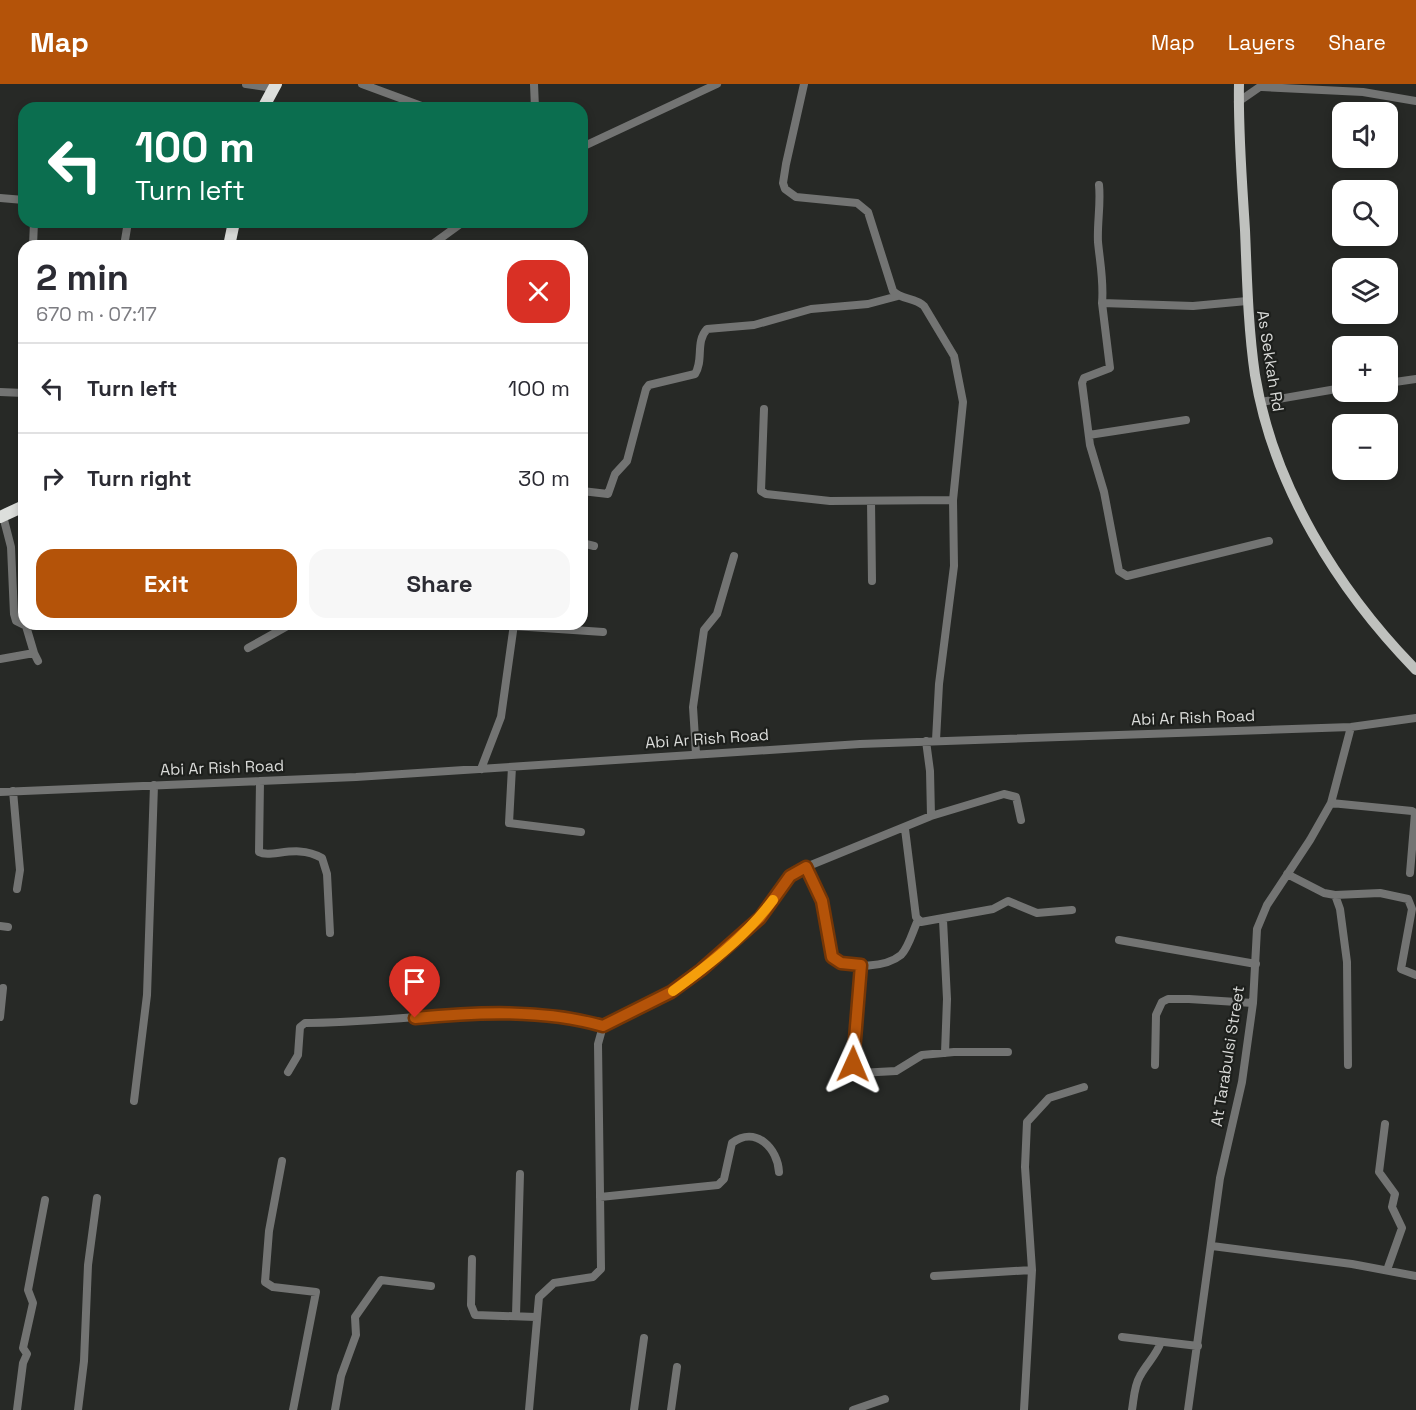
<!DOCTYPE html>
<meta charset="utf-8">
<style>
:root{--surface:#fff;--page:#f7f7f7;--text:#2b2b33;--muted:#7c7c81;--line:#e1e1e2;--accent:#b45309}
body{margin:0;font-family:"Space Grotesk",sans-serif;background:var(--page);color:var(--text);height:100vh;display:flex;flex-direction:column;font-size:22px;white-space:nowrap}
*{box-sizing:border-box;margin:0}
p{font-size:20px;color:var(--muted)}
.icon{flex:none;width:33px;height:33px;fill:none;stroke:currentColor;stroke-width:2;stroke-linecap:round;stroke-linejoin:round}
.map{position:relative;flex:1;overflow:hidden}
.side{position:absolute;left:18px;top:156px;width:570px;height:390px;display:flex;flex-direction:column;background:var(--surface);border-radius:18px;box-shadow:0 3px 9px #0003}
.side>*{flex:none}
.banner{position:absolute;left:18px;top:18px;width:570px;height:126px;border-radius:18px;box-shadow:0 3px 9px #0003;background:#0b6e4f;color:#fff;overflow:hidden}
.fabs{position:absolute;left:1332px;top:18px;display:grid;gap:12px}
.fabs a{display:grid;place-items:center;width:66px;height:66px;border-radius:12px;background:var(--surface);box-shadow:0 3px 9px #0003;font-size:30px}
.pin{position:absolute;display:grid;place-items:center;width:51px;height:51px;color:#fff;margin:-62px -26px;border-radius:50% 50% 50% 0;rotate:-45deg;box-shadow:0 0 6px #0007}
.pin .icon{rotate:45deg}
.me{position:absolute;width:66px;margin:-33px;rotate:1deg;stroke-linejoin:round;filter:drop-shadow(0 0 4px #0008)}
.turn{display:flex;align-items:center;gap:21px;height:126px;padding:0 18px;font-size:27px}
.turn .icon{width:78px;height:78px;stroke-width:2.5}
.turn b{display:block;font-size:42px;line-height:51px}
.round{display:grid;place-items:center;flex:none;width:63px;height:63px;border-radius:18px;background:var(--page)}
.headline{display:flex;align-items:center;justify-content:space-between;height:102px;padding:0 18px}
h1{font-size:36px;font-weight:700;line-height:45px}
.cta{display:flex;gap:12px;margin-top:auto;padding:12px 18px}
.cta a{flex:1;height:69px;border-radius:18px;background:var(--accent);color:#fff;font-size:24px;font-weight:700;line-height:69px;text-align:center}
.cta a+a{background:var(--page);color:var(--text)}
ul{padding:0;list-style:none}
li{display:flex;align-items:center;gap:18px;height:90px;padding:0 18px;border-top:2px solid var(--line)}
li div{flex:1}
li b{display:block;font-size:22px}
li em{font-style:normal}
header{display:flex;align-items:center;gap:36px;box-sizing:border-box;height:84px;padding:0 30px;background:var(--accent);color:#fff}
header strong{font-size:28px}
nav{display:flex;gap:33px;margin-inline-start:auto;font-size:21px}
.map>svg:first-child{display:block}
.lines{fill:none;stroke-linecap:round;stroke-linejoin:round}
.minor{stroke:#737473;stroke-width:8}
.major{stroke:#bfc1be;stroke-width:10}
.highway{stroke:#dddfdc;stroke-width:12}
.route-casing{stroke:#753606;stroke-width:15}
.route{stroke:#b45309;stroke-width:10}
.slow{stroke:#f59e0b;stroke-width:10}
.labels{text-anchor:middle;stroke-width:4.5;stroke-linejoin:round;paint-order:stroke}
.street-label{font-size:16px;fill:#d9dad8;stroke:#1d1f1c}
</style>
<header>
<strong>Map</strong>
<nav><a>Map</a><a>Layers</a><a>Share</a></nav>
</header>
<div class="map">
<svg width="1416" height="1326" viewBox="0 0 1416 1326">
<rect width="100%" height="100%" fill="#272926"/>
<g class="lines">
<!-- minor -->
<path class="minor" d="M 246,0 L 273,4
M 362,0 L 427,24
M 534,0 L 535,24
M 804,0 L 786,80 L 783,99 L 785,105 L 796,113 L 857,119 L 868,128 L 893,207 C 901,216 915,213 924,222 L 954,272 L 963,318 L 953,416 L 954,482 L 939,600 L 936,656
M 1262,3 L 1363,8 L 1416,17
M 1238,18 L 1264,0
M 582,63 L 717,0
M 1099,101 C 1101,120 1097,139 1098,158 C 1100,179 1104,198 1102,219 L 1193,222 L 1247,217
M 0,114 L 24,116
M 33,162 L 34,138
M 124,162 L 128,138
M 430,162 L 463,138
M 23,185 L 24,185
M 1102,219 L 1110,284 L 1084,294 L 1082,299 L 1090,361 L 1104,408 L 1119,487 L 1127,492 L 1269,457
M 1388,299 L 1416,295
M 0,308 L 24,309
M 1261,318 L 1342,304
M 764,325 L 761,407 L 766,410 L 830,417 L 953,416
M 1089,351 L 1186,336
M 582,407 L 608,410 L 615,390 L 627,377 L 646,305 L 649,301 L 695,290 C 704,276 695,258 707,245 L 754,241 L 811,225 L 868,220 L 898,212
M 871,417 L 872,497
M 3,432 L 11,463 L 14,530 L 16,537 L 26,542 L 34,569
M 582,459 L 594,462
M 77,540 L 89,540
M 514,542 L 603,548
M 248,564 L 291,540
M 0,575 L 34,569 L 38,577
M 926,657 L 930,687 L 931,732
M 696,670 L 693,623 L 704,546 L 717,530 L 734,472
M 512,683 L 509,739 L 581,748
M 481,685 L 501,633 L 514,540
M 260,697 L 259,768 C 271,775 296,759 322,774 L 327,790 L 330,849
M 13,707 L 20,786 L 17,805
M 0,708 L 356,693 L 860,660 L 1351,643 L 1416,634
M 1331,719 L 1412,727 L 1415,729 L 1410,789
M 905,745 L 916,833 L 921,838 L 993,825 L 1008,817 L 1037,829 L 1072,826
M 806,783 L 822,817 L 829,860 L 835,877 C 853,884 885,884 901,871 C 909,863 913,846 918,836
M 1287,790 L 1324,809 L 1335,811 L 1380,809 L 1408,815 L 1412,825 L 1401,885 L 1416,891
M 1335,811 L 1340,825 L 1347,878 L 1348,981
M 943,836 L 947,915 L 945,969
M 0,842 L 8,843
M 1119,856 L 1256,880
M 861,881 C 859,901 845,977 859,989 L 896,987 L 922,971 L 954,968 L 1008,968
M 0,933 L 3,904
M 1155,981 L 1156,931 L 1162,918 L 1168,915 L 1189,915 L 1253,919
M 288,988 L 298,971 L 300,943 L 305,939 C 404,939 506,916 603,942
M 134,1017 L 147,911 L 154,701
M 1385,1040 L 1379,1088 L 1395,1110 L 1392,1123 L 1402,1144 L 1387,1186
M 282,1077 L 269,1147 L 265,1198 L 273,1203 L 316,1208 L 293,1326
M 600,1113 L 718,1101 L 724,1095 L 732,1059 C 756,1041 778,1065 779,1088
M 1212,1162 L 1352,1180 L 1416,1192
M 472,1175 L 471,1221 L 475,1231 L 536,1233
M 934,1192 L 1032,1186
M 516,1231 L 520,1090
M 1122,1253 L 1198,1262
M 17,1326 L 23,1279 L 27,1270 L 23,1264 L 33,1219 L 28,1206 L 45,1116
M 78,1326 L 84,1277 L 88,1181 L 97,1114
M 335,1326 L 341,1292 L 356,1251 L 355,1233 L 381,1196 L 431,1202
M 529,1326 L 539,1213 L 554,1199 L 593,1193 L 601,1185 L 598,960 L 603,942 L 671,908 L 701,886 L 760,833 L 790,792 L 806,783 L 931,732 L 1004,710 L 1016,713 L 1021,736
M 634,1326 L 644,1254
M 671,1326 L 677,1283
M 853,1326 L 885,1315
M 1024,1326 L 1032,1186 L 1025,1083 L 1027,1038 L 1049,1014 L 1084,1003
M 1132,1326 C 1134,1314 1134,1302 1140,1292 C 1147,1279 1156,1272 1161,1258
M 1188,1326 L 1220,1094 L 1242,998 L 1253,919 L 1257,845 L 1267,821 L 1310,756 L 1331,719 L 1351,643"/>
<!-- major -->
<path class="major" d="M 1239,0 C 1238,48 1242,97 1245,146 C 1247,194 1248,243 1255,291 C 1273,402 1338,506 1416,586"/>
<!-- highway -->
<path class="highway" d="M 263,24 L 276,0
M 229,162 L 234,138
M 0,433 L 24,422"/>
</g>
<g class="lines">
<defs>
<path id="route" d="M 415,934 C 477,928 543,925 603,942 L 671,908 L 701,886 L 760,834 L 790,792 L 806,783 L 822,817 L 832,873 L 841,879 L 861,881 L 853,980"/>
</defs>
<!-- route casing -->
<use href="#route" class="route-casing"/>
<!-- route -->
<use href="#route" class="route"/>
<!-- slow -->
<path class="slow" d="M 673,907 C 710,880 745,853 773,816"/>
</g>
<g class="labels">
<!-- street labels -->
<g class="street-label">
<text transform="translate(1271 277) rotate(81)" y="6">As Sekkah Rd</text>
<text transform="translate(1193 633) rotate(-2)" y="6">Abi Ar Rish Road</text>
<text transform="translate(707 654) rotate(-4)" y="6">Abi Ar Rish Road</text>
<text transform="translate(222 683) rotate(-2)" y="6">Abi Ar Rish Road</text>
<text transform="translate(1227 972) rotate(-81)" y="6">At Tarabulsi Street</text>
</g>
</g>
</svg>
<div class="fabs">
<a><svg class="icon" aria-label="sound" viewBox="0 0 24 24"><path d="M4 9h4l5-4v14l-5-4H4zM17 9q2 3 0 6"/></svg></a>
<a><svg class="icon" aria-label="search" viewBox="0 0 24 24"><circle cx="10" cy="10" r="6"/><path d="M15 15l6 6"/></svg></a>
<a><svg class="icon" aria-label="layers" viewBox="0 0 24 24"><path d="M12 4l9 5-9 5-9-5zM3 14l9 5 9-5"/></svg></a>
<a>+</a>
<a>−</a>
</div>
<div class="pin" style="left:415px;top:934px;background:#d93025"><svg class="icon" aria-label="arrive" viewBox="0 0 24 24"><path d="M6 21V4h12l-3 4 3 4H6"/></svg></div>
<svg class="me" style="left:853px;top:980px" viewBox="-20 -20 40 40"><path d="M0-17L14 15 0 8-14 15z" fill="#b45309" stroke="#fff" stroke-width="4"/></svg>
<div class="banner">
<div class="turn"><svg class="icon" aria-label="left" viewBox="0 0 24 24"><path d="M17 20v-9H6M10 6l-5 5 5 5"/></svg><div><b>100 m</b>Turn left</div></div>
</div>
<section class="side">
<div class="headline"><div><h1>2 min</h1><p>670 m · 07:17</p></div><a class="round" style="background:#d93025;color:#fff"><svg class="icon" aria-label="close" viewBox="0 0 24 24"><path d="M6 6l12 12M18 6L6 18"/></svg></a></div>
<ul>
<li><svg class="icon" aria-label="left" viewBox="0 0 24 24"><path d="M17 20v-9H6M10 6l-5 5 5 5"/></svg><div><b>Turn left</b></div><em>100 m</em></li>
<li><svg class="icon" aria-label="right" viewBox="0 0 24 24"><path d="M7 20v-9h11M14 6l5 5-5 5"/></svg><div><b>Turn right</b></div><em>30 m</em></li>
</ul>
<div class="cta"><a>Exit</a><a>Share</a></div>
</section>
</div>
